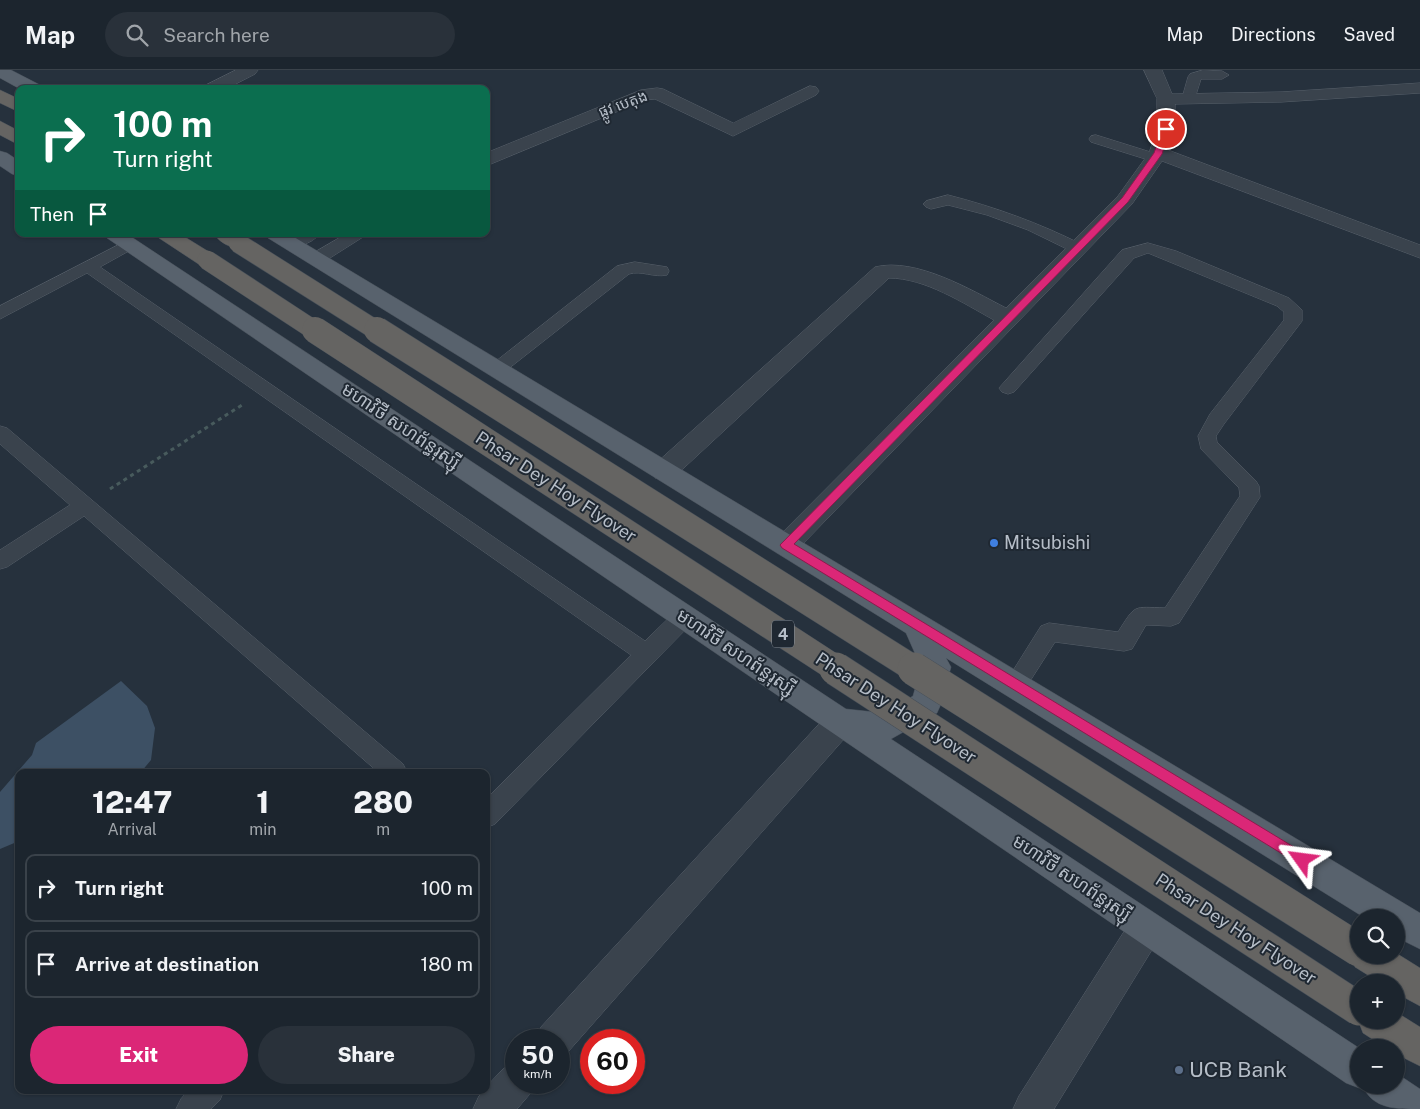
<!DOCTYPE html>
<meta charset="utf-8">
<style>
:root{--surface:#1c252e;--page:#29313a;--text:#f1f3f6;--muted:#a0a5aa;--line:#3a424a;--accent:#db2777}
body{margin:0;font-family:"Public Sans","Noto Sans Khmer",sans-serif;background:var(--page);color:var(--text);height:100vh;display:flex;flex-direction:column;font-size:19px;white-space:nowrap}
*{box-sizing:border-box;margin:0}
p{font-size:16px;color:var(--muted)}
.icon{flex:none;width:28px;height:28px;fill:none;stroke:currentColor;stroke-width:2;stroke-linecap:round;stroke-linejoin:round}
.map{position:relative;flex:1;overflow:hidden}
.drawer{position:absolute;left:15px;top:699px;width:475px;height:325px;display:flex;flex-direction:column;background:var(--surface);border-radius:10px;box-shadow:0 1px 4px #0004,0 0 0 1px var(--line)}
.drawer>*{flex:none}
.banner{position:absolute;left:15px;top:15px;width:475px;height:152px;border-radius:10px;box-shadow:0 1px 4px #0004,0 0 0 1px var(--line);background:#0b6e4f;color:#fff;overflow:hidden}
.tools{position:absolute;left:1350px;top:839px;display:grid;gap:10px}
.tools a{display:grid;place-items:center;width:55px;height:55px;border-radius:50%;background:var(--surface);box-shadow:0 1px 4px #0004,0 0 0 1px var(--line);font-size:25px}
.speed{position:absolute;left:505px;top:959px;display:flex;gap:10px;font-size:25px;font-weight:700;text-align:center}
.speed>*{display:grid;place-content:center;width:65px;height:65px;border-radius:50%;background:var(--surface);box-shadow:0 1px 4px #0004,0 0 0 1px var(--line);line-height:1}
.speed small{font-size:12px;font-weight:400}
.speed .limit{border:8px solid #d22;background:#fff;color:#111}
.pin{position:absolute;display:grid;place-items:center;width:42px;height:42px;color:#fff;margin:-21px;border:2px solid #fff;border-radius:50%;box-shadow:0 1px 5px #0007}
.me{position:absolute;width:55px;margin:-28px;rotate:301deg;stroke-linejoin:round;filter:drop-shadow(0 0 4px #0008)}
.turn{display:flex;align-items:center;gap:18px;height:105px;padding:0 15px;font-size:22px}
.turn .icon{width:65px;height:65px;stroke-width:2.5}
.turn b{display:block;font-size:35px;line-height:42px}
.then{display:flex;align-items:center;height:48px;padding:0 15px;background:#0003;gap:10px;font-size:19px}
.eta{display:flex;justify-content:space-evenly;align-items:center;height:85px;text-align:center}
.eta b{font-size:30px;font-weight:800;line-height:35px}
.button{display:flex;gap:10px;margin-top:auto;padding:10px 15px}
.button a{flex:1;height:58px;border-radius:30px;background:var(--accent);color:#fff;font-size:20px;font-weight:800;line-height:58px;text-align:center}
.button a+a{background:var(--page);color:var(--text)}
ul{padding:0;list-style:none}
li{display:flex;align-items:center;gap:15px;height:68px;margin:0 10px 8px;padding:0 5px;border:2px solid var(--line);border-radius:10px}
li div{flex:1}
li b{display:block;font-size:19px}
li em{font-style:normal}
header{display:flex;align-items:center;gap:30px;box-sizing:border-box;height:70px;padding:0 25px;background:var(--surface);border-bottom:1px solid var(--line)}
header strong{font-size:24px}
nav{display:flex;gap:28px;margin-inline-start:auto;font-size:18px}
.search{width:350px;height:45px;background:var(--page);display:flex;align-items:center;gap:12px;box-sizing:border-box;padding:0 18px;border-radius:28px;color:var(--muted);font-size:19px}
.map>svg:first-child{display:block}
.water{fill:#3d5064}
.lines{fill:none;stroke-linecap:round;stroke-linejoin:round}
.service-casing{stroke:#58616b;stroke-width:1}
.minor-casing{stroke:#58616b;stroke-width:1}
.primary-casing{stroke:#434c56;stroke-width:1}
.trunk-casing{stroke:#454e58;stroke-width:1}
.path{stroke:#485b5d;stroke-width:3;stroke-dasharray:4 4;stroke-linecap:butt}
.service{fill:#3a434d;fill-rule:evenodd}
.minor{fill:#3a434d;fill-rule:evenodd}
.primary{fill:#58626d;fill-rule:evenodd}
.trunk{fill:#656462;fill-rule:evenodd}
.trunk-bridge-far2-casing{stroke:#454e58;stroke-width:20;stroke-linecap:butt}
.trunk-bridge-far1-casing{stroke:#454e58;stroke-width:27;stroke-linecap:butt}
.trunk-bridge-casing{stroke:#454e58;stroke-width:34;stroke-linecap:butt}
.trunk-bridge-far2{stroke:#656462;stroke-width:19}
.trunk-bridge-far1{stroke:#656462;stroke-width:26}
.trunk-bridge{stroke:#656462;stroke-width:33}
.route{fill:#db2777;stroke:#8e194d}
.shop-dot{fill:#3f7fe0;stroke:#1f2832;stroke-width:2}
.service-dot{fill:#5c6f8a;stroke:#1f2832;stroke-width:2}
.labels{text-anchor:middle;stroke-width:4;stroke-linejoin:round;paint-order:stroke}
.far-street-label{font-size:15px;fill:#b6bec8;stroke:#1f2832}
.shield{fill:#1f2832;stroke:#89919b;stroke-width:1}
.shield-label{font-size:16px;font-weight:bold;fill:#b6bec8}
.street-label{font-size:18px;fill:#b6bec8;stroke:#1f2832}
.poi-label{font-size:18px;fill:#b6bec8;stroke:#1f2832;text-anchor:start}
.near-poi-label{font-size:21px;fill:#b6bec8;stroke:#1f2832;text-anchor:start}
</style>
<header>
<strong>Map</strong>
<div class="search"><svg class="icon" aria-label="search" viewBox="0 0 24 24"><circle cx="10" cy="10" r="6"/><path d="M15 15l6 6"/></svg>Search here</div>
<nav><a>Map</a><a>Directions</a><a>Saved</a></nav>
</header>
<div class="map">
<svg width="1420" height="1039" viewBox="0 0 1420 1039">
<rect width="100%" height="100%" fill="#26313d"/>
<!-- water -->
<path class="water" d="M 121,611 L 147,636 L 155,658 L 151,690 L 141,702 L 19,702 L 19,771 L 0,779 L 0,722 L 32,685 L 36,673 Z"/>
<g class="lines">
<defs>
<path id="service" d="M 1203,0 L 1222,1 L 1229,5 L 1222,9 L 1201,9 L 1194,31 L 1184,31 L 1182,28 L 1188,7 L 1190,4 Z
M 1096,65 L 1160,85 L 1162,88 L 1160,91 L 1155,92 L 1091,72 L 1089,69 L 1091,66 Z
M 948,125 C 995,137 1039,153 1083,175 L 1085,178 L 1083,181 L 1071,181 L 1028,160 L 987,145 L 948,135 L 931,139 L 926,137 L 923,134 L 926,131 Z
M 346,164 L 365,164 L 363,167 L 322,193 L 310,193 L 308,189 L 310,185 Z
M 130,169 L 136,171 L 138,174 L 136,177 L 100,197 L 645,571 L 676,541 L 684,538 L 692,541 L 695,547 L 692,553 L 495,754 L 486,758 L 486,729 L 631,585 L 87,203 L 0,249 L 0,236 Z
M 1148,173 L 1176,181 L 1289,228 L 1302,240 L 1302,251 L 1299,255 L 1224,354 L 1216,366 L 1217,372 L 1256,411 L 1259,416 L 1260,427 L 1179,553 L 1171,556 L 1146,555 L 1132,579 L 1124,581 L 1055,572 L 1023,622 L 1015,625 L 1007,622 L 1004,615 L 1041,556 L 1049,553 L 1118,562 C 1136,534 1132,537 1165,538 L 1240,426 L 1239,418 L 1201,379 L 1198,366 L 1210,344 L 1284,250 L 1284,242 L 1277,236 L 1148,183 L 1134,188 L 1014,322 L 1008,324 L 1002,322 L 999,318 L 1122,180 Z
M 635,192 L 667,197 L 669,201 L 667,205 C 654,208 641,200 629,204 L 503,303 L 497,305 L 491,303 L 488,299 L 491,295 L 617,196 Z
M 0,356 L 7,358 L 403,694 L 407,702 L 378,702 L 84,446 L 7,497 L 0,499 L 0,480 L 70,435 L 0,374 Z
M 189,1020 L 224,1020 L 220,1030 L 211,1039 L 176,1039 L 181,1029 Z"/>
<path id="minor" d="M 236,0 L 258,0 L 255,4 L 226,19 L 203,19 L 206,15 Z
M 1144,0 L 1162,0 L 1172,24 L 1281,22 L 1420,13 L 1420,23 L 1281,32 L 1175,34 L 1175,59 L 1168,80 L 1420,175 L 1420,188 L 1162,91 L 1132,134 L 795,482 L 786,485 L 777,482 L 773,475 L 777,468 L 994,250 C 963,233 925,208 889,208 L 673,408 L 664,410 L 655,408 L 651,401 L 655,394 L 875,197 C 916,187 971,220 1006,238 L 1118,126 L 1149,83 L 1157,59 L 1157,29 Z
M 810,16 L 816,17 L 819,21 L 816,25 L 733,66 L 655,29 L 645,30 L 486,96 L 486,83 L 641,20 L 657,18 L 663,19 L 733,53 Z
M 291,164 L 319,164 C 313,174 293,179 282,176 L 279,172 L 282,168 Z
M 840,639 L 851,643 L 855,652 L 851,661 L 567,983 L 559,986 L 559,970 L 536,970 L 541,957 L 829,643 Z
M 1146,841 L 1158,846 L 1163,858 L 1158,870 L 1054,1039 L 1013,1039 L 1019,1026 L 1134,846 Z
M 516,993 L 516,1012 L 534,1012 L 529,1025 L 517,1039 L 473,1039 L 479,1026 L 486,1020 L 486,1017 L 503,999 Z"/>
<path id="primary" d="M 0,0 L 11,0 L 40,15 L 43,19 L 20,19 L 0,8 Z
M 0,81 L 7,83 L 19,91 L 19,106 L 12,104 L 0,96 Z
M 104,164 L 127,164 L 846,639 L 884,643 L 913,626 L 921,597 L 906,563 L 268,168 L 265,164 L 289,164 L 1420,843 L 1420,879 L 1396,867 L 1396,848 L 1365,848 L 946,588 L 951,597 L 941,634 L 937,643 L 891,669 L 1359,978 L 1359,1015 L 1396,1015 L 1396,1003 L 1420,1019 L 1420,1039 C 1395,1039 1374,1039 1363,1017 L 1359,1018 L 1346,1013 L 107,168 Z"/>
<path id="trunk" d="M 0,20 L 19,29 L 19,42 L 0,33 Z
M 0,51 L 19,61 L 19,75 L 0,65 Z
M 156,164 L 180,164 L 214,185 L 218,190 L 214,195 L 207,196 L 200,195 L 159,168 Z
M 214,164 L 238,164 L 248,173 L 245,177 C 233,180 221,174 214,164 Z
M 1359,871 L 1359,885 L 1396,885 L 1396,883 L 1420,898 L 1420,936 L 1396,923 L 1396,912 L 1379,912 L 1355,897 L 1350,885 L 1355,873 Z
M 1396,942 L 1420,957 L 1420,996 L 1396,984 L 1396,978 L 1386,978 L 1363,963 L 1358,950 L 1359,948 L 1359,950 L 1396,950 Z"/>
</defs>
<!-- service casing -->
<use href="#service" class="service-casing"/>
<!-- minor casing -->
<use href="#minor" class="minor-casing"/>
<!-- primary casing -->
<use href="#primary" class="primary-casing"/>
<!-- trunk casing -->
<use href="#trunk" class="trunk-casing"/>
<!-- path -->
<path class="path" d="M 110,419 L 242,335"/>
<!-- service -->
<use href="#service" class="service"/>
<!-- minor -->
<use href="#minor" class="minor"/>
<!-- primary -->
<use href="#primary" class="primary"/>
<!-- trunk -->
<use href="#trunk" class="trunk"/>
<defs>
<path id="trunk-bridge-far2" d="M 238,173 L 379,262
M 207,190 L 317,262"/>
<path id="trunk-bridge-far1" d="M 315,260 L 838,600
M 377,260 L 916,600"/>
<path id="trunk-bridge" d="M 836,599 L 1359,939
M 914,599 L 1359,880"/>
</defs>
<!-- trunk-bridge-far2 casing -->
<use href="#trunk-bridge-far2" class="trunk-bridge-far2-casing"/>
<!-- trunk-bridge-far1 casing -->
<use href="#trunk-bridge-far1" class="trunk-bridge-far1-casing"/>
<!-- trunk-bridge casing -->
<use href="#trunk-bridge" class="trunk-bridge-casing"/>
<!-- trunk-bridge-far2 -->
<use href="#trunk-bridge-far2" class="trunk-bridge-far2"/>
<!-- trunk-bridge-far1 -->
<use href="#trunk-bridge-far1" class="trunk-bridge-far1"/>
<!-- trunk-bridge -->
<use href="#trunk-bridge" class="trunk-bridge"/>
</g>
<!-- route -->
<path class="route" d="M 1166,56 L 1170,59 L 1162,84 L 1128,132 L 794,474 L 1307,785 L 1309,790 L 1307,794 L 1302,796 L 782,478 L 780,475 L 1122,128 L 1154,83 L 1162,59 Z"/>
<!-- markers -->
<circle class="shop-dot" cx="994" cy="473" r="5"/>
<circle class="service-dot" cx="1179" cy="1000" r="5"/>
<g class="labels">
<!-- far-street labels -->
<g class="far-street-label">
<text transform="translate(623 34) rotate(-20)" y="5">ផ្លូវ បេតុង</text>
</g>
<!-- shield labels -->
<rect class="shield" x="772" y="550.5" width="22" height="27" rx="4"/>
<g class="shield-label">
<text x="783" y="570">4</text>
</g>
<!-- street labels -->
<g class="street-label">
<text transform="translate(401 356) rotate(34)" y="6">មហាវិថី សហព័ន្ធរុស្ស៊ី</text>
<text transform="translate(556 417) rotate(33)" y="6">Phsar Dey Hoy Flyover</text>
<text transform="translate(736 582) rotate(34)" y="6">មហាវិថី សហព័ន្ធរុស្ស៊ី</text>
<text transform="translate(896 638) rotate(33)" y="6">Phsar Dey Hoy Flyover</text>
<text transform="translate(1072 808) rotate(34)" y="6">មហាវិថី សហព័ន្ធរុស្ស៊ី</text>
<text transform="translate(1236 859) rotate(33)" y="6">Phsar Dey Hoy Flyover</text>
</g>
<!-- poi labels -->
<g class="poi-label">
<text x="1004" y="479">Mitsubishi</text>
</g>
<!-- near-poi labels -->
<g class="near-poi-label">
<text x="1189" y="1007">UCB Bank</text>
</g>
</g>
</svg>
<div class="tools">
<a><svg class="icon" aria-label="search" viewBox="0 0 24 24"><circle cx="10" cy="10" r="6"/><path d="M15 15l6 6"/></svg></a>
<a>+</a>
<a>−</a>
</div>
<div class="speed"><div>50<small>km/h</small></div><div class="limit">60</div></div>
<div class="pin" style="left:1166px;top:59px;background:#d93025"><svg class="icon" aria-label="arrive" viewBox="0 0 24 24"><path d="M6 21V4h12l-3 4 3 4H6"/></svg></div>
<svg class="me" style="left:1302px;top:790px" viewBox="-20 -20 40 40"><path d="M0-17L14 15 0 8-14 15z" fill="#db2777" stroke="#fff" stroke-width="4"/></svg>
<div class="banner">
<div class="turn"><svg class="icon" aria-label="right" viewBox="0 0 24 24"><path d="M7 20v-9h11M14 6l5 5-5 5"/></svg><div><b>100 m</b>Turn right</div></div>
<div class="then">Then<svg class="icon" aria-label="arrive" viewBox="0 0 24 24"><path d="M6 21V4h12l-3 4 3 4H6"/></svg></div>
</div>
<section class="drawer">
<div class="eta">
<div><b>12:47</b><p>Arrival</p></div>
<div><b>1</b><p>min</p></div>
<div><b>280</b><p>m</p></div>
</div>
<ul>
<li><svg class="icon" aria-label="right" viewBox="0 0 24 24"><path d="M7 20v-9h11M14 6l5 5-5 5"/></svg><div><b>Turn right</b></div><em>100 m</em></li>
<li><svg class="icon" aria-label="arrive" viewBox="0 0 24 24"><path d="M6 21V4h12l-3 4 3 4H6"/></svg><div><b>Arrive at destination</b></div><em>180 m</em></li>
</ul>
<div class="button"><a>Exit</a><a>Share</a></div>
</section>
</div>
